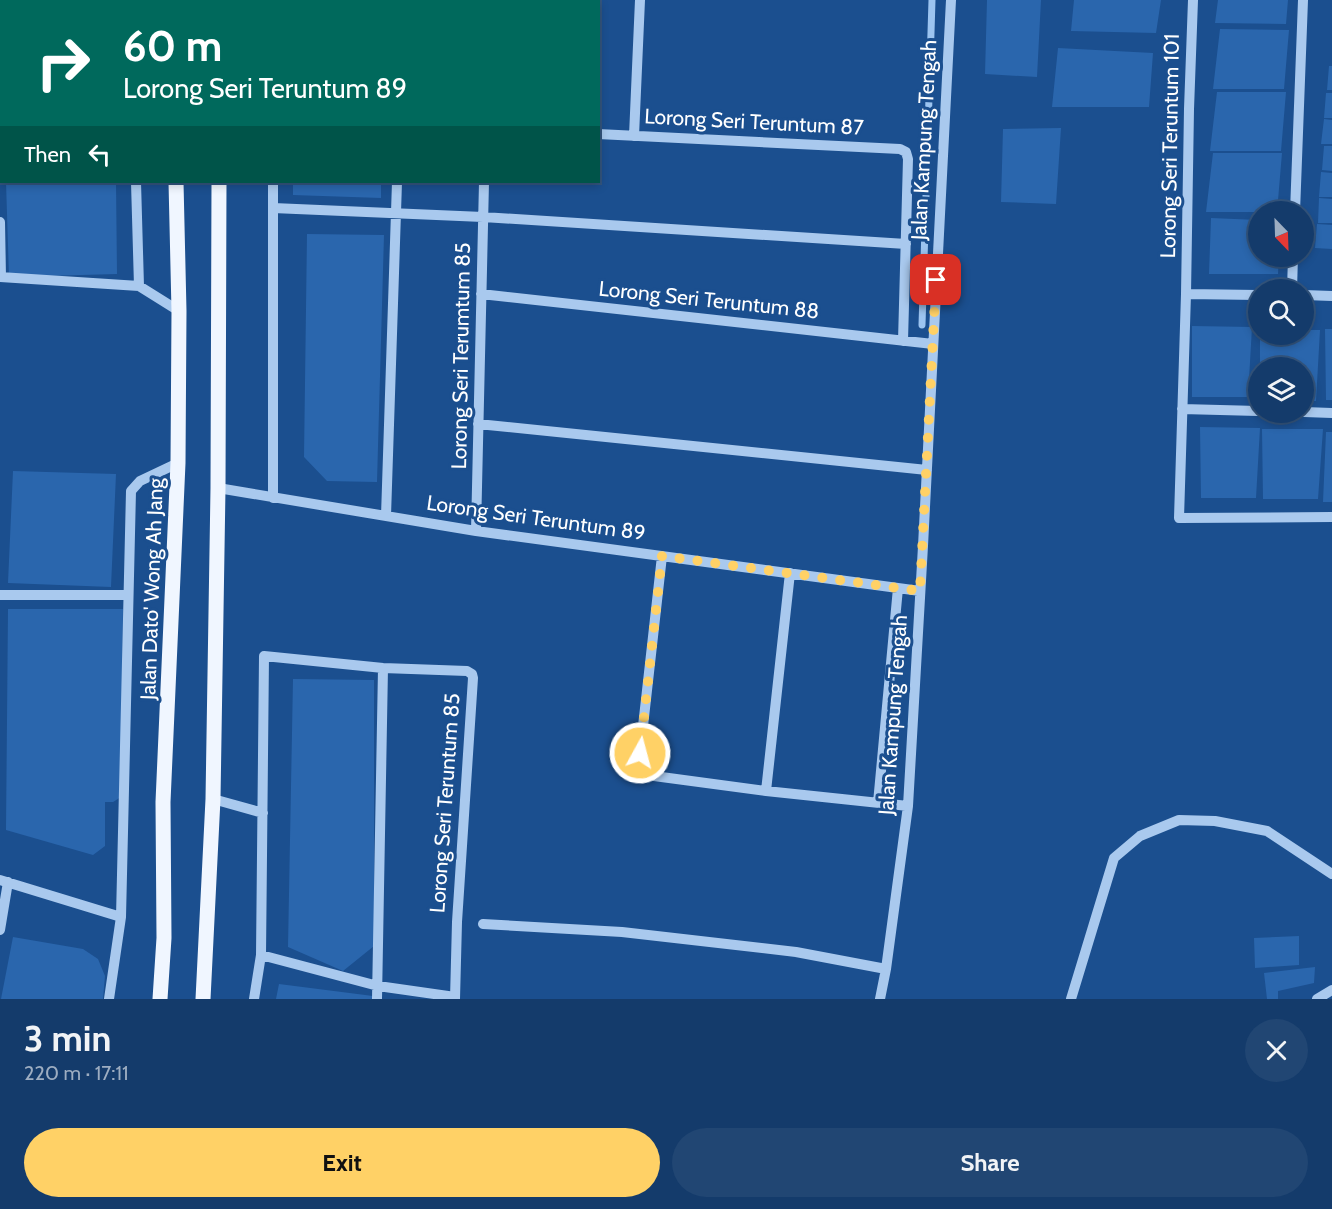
<!DOCTYPE html>
<meta charset="utf-8">
<style>
:root{--surface:#143b6b;--page:#214673;--text:#f1f3f6;--muted:#9dadc1;--line:#33557e;--accent:#ffd166}
body{margin:0;font-family:Cabin,sans-serif;background:var(--page);color:var(--text);height:100vh;display:flex;flex-direction:column;font-size:22px;white-space:nowrap}
*{box-sizing:border-box;margin:0}
p{font-size:20px;color:var(--muted)}
.icon{flex:none;width:33px;height:33px;fill:none;stroke:currentColor;stroke-width:2;stroke-linecap:round;stroke-linejoin:round}
.map{position:relative;height:999px;overflow:hidden}
.side{display:flex;flex-direction:column;background:var(--surface);flex:1}
.side>*{flex:none}
.top-card{position:absolute;left:0px;top:0px;width:600px;height:183px;box-shadow:0 3px 9px #0003,0 0 0 2px var(--line);background:#00695c;color:#fff;overflow:hidden}
.needle{width:39px;rotate:157deg}
.buttons{position:absolute;left:1248px;top:201px;display:grid;gap:12px}
.buttons a{display:grid;place-items:center;width:66px;height:66px;border-radius:50%;background:var(--surface);box-shadow:0 3px 9px #0003,0 0 0 2px var(--line);font-size:30px}
.pin{position:absolute;display:grid;place-items:center;width:51px;height:51px;color:#fff;margin:-26px;border-radius:12px;box-shadow:0 3px 9px #0006}
.me{position:absolute;width:66px;margin:-33px;rotate:7deg;stroke-linejoin:round;filter:drop-shadow(0 0 4px #0008)}
.turn{display:flex;align-items:center;gap:21px;height:126px;padding:0 24px;font-size:27px}
.turn .icon{width:78px;height:78px;stroke-width:2.5}
.turn b{display:block;font-size:42px;line-height:51px}
.then{display:flex;align-items:center;height:57px;padding:0 24px;background:#0003;gap:12px;font-size:22px}
.round{display:grid;place-items:center;flex:none;width:63px;height:63px;border-radius:32px;background:var(--page)}
.head{display:flex;align-items:center;justify-content:space-between;height:102px;padding:0 24px}
h1{font-size:36px;font-weight:700;line-height:45px}
.cta{display:flex;gap:12px;margin-top:auto;padding:12px 24px}
.cta a{flex:1;height:69px;border-radius:36px;background:var(--accent);color:#111;font-size:24px;font-weight:700;line-height:69px;text-align:center}
.cta a+a{background:var(--page);color:var(--text)}
.map>svg:first-child{display:block}
.lines{fill:none;stroke-linecap:round;stroke-linejoin:round}
.stream{stroke:#9cc4f0;stroke-width:7}
.building{fill:#2a66ad}
.minor{stroke:#a9c9ee;stroke-width:10}
.major{stroke:#f0f6ff;stroke-width:15}
.route{stroke:#ffd166;stroke-width:10;stroke-dasharray:0 18}
.labels{text-anchor:middle;stroke-width:6;stroke-linejoin:round;paint-order:stroke}
.street-label{font-size:21px;fill:#fff;stroke:#1b4f8f}
</style>
<div class="map">
<svg width="1332" height="999" viewBox="0 0 1332 999">
<rect width="100%" height="100%" fill="#1b4f8f"/>
<g class="lines">
<!-- stream -->
<path class="stream" d="M 922,325 L 932,0"/>
</g>
<!-- building -->
<path class="building" d="M 987,0 L 1041,0 L 1037,77 L 985,74 Z
M 1074,0 L 1161,0 L 1156,33 L 1071,31 Z
M 1218,0 L 1288,0 L 1286,24 L 1215,23 Z
M 1220,29 L 1289,30 L 1284,89 L 1213,89 Z
M 1058,48 L 1153,53 L 1149,107 L 1052,107 Z
M 1329,66 L 1332,66 L 1332,90 L 1327,90 Z
M 1217,92 L 1286,92 L 1281,151 L 1210,151 Z
M 1326,93 L 1332,93 L 1332,118 L 1324,118 Z
M 1324,119 L 1332,120 L 1332,144 L 1321,144 Z
M 1061,128 L 1056,204 L 1001,202 L 1003,129 Z
M 1324,146 L 1332,146 L 1332,171 L 1322,170 Z
M 1213,153 L 1282,153 L 1277,212 L 1206,212 Z
M 1321,172 L 1332,173 L 1332,197 L 1319,197 Z
M 6,182 L 116,182 L 117,274 L 9,277 Z
M 293,182 L 381,182 L 381,198 L 293,195 Z
M 1319,198 L 1332,199 L 1332,223 L 1318,223 Z
M 1211,218 L 1258,220 L 1258,256 L 1279,256 L 1278,274 L 1209,274 Z
M 1317,224 L 1332,225 L 1332,249 L 1315,248 Z
M 307,234 L 384,235 L 377,482 L 327,481 L 304,457 Z
M 1192,326 L 1252,327 L 1248,397 L 1192,397 Z
M 1325,329 L 1332,329 L 1332,400 L 1326,400 Z
M 1304,330 L 1320,330 L 1316,401 L 1304,401 L 1304,368 L 1260,368 L 1260,334 L 1304,334 Z
M 1200,427 L 1260,428 L 1256,498 L 1201,498 Z
M 1262,429 L 1323,429 L 1318,499 L 1263,499 Z
M 1326,432 L 1332,432 L 1332,502 L 1323,502 Z
M 13,471 L 116,474 L 111,587 L 8,583 Z
M 8,609 L 123,609 L 121,797 L 113,802 L 105,802 L 105,846 L 93,855 L 6,830 Z
M 293,679 L 374,680 L 374,946 L 343,971 L 288,947 Z
M 1299,936 L 1299,965 L 1255,968 L 1254,938 Z
M 13,937 L 83,949 L 98,959 L 105,976 L 103,999 L 1,999 Z
M 1315,967 L 1314,983 L 1278,991 L 1278,999 L 1267,999 L 1264,973 Z
M 279,984 L 373,996 L 373,999 L 276,999 Z"/>
<g class="lines">
<!-- minor -->
<path class="minor" d="M 133,0 L 133,2
M 273,0 L 273,2
M 441,0 L 455,2
M 1193,0 L 1189,109 L 1186,294 L 1179,518 L 1332,517
M 404,2 L 404,0
M 489,2 L 489,0
M 0,52 L 2,52
M 598,134 L 900,149 L 906,152 L 908,159 L 903,341
M 634,136 L 640,0
M 136,182 L 139,286
M 273,182 L 273,498
M 273,208 L 483,217 L 906,244
M 1295,212 L 1303,0
M 0,222 L 1,277
M 0,277 L 139,286 L 179,311
M 1292,290 L 1293,256
M 481,294 L 933,344
M 1186,294 L 1258,295
M 1304,295 L 1332,296
M 1182,409 L 1258,411
M 1304,412 L 1332,413
M 478,424 L 927,470
M 218,488 L 476,531 L 920,591
M 386,516 L 397,182
M 476,531 L 484,182
M 662,556 L 640,753 L 654,776 L 766,791 L 908,806
M 0,595 L 128,595
M 766,791 L 790,573
M 213,799 L 263,813
M 878,803 L 898,588
M 0,880 L 121,917
M 483,924 L 622,932 L 796,952 L 886,969
M 0,930 L 8,882
M 261,955 L 378,986 L 455,997
M 109,999 L 121,917 L 131,491 L 140,481 L 178,463
M 254,999 L 261,955 L 264,656 L 383,668 L 467,671 L 472,674 L 473,678 L 457,922 L 455,999
M 377,999 L 383,668
M 880,999 L 886,969 L 908,806 L 923,546 L 951,0
M 1071,999 L 1114,858 L 1140,836 L 1179,820 L 1215,821 L 1267,831 L 1332,874
M 1317,999 L 1332,990"/>
<!-- major -->
<path class="major" d="M 173,0 L 173,2
M 219,2 L 219,0
M 160,999 L 164,938 L 163,802 L 178,463 L 179,311 L 176,182
M 203,999 L 213,799 L 218,488 L 219,182"/>
</g>
<g class="lines">
<!-- route -->
<path class="route" d="M 640,753 L 662,556 L 920,591 L 936,280"/>
</g>
<g class="labels">
<!-- street labels -->
<g class="street-label">
<text transform="translate(754 122) rotate(3)" y="7">Lorong Seri Teruntum 87</text>
<text transform="translate(924 140) rotate(-87)" y="7">Jalan Kampung Tengah</text>
<text transform="translate(1170 146) rotate(-89)" y="7">Lorong Seri Teruntum 101</text>
<text transform="translate(709 300) rotate(6)" y="7">Lorong Seri Teruntum 88</text>
<text transform="translate(461 356) rotate(-89)" y="7">Lorong Seri Terumtum 85</text>
<text transform="translate(536 518) rotate(8)" y="7">Lorong Seri Teruntum 89</text>
<text transform="translate(152 589) rotate(-88)" y="7">Jalan Dato' Wong Ah Jang</text>
<text transform="translate(893 715) rotate(-86)" y="7">Jalan Kampung Tengah</text>
<text transform="translate(445 803) rotate(-86)" y="7">Lorong Seri Teruntum 85</text>
</g>
</g>
</svg>
<div class="buttons">
<a><svg class="needle" viewBox="-14 -14 28 28"><path d="M0-13l5 13h-10z" fill="#e53935"/><path d="M0 13l5-13h-10z" fill="#9dadc1"/></svg></a>
<a><svg class="icon" aria-label="search" viewBox="0 0 24 24"><circle cx="10" cy="10" r="6"/><path d="M15 15l6 6"/></svg></a>
<a><svg class="icon" aria-label="layers" viewBox="0 0 24 24"><path d="M12 4l9 5-9 5-9-5zM3 14l9 5 9-5"/></svg></a>
</div>
<div class="pin" style="left:936px;top:280px;background:#d93025"><svg class="icon" aria-label="arrive" viewBox="0 0 24 24"><path d="M6 21V4h12l-3 4 3 4H6"/></svg></div>
<svg class="me" style="left:640px;top:753px" viewBox="-20 -20 40 40"><circle r="17" fill="#ffd166" stroke="#fff" stroke-width="3"/><path d="M0-11L8 9 0 5-8 9z" fill="#fff"/></svg>
<div class="top-card">
<div class="turn"><svg class="icon" aria-label="right" viewBox="0 0 24 24"><path d="M7 20v-9h11M14 6l5 5-5 5"/></svg><div><b>60 m</b>Lorong Seri Teruntum 89</div></div>
<div class="then">Then<svg class="icon" aria-label="left" viewBox="0 0 24 24"><path d="M17 20v-9H6M10 6l-5 5 5 5"/></svg></div>
</div>
</div>
<section class="side">
<div class="head"><div><h1>3 min</h1><p>220 m · 17:11</p></div><a class="round"><svg class="icon" aria-label="close" viewBox="0 0 24 24"><path d="M6 6l12 12M18 6L6 18"/></svg></a></div>
<div class="cta"><a>Exit</a><a>Share</a></div>
</section>
